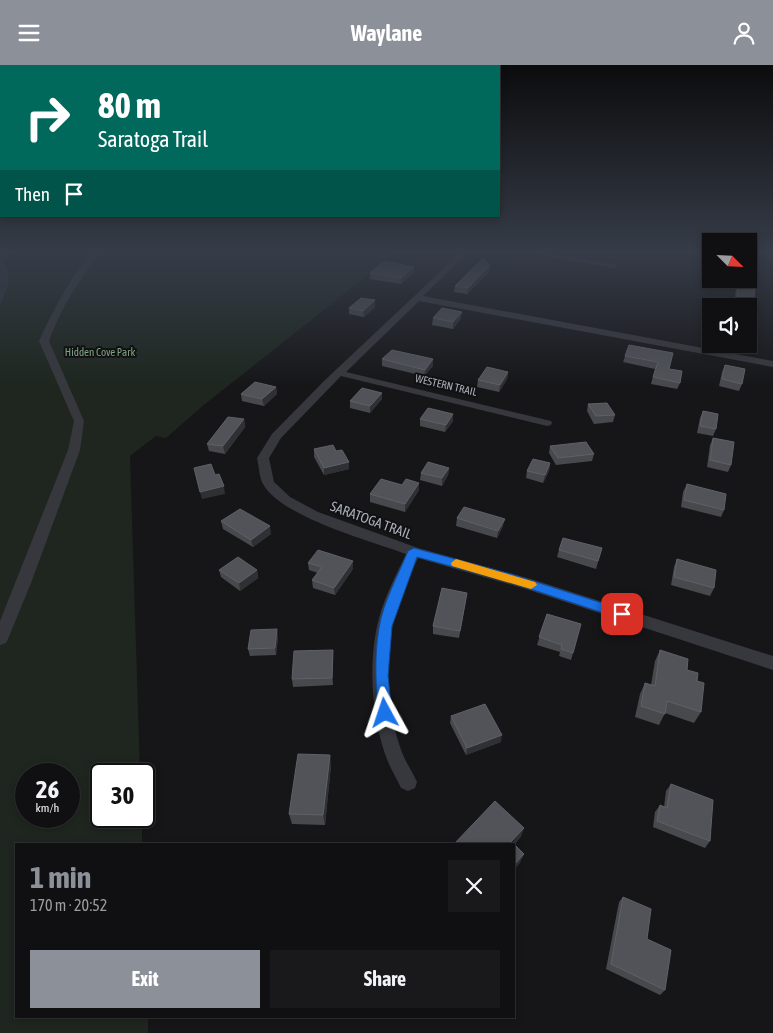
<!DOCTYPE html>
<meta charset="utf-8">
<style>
:root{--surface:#101012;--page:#19191b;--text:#f1f3f6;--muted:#9c9d9f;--line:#303032;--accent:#8c9099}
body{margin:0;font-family:"Asap Condensed",sans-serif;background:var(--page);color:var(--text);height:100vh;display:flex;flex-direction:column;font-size:19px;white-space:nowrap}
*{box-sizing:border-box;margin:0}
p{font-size:16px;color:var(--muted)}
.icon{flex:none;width:28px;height:28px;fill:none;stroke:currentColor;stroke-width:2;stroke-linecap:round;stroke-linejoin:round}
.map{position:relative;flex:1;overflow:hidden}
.sheet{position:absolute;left:15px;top:778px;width:500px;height:175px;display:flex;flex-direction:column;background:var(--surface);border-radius:0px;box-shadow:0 2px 8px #0003,0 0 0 1px var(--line)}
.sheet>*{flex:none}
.top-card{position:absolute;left:0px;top:0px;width:500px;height:152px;box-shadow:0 2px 8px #0003,0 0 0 1px var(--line);background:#00695c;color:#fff;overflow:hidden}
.needle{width:32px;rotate:114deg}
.controls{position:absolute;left:702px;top:168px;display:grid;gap:10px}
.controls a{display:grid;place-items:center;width:55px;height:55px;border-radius:0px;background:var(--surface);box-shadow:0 2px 8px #0003,0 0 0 1px var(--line);font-size:25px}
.speed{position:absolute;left:15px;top:698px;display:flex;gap:10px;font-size:25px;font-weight:700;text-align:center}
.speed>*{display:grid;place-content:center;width:65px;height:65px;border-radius:50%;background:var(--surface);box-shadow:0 2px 8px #0003,0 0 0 1px var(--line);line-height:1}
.speed small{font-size:12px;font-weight:400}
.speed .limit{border:2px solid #111;border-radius:8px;background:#fff;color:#111}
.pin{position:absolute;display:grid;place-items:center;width:42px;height:42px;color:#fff;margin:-21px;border-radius:10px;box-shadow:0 2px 8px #0006}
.me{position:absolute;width:55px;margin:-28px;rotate:355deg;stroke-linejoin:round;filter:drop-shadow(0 0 4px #0008)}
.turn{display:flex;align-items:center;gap:18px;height:105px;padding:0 15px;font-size:22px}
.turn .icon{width:65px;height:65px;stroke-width:2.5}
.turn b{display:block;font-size:35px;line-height:42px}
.then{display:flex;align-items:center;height:48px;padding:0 15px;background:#0003;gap:10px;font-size:19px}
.round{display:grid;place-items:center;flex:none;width:52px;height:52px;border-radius:0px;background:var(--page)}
.summary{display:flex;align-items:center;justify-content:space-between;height:85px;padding:0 15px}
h1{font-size:30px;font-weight:700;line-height:38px;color:var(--accent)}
.cta{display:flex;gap:10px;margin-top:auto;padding:10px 15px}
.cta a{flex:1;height:58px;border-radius:0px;background:var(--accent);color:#fff;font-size:20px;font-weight:700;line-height:58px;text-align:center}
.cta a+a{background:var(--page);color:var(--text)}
header{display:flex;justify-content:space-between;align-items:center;height:65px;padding:0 15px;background:var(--accent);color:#fff;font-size:22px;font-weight:700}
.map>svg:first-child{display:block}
.green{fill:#1e261f;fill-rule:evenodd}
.water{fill:#2c353c}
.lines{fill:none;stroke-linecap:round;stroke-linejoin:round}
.minor{fill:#37383d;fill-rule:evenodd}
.wall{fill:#47494d}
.shaded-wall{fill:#2f3033}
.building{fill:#525359;stroke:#5f6168}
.route{fill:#1a73e8;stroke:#114b97}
.slow{fill:#f59e0b}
.labels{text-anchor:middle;stroke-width:4;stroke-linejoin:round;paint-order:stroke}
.far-park-label{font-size:11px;fill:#7fa381;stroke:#111113}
.far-street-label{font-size:11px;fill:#a8adb8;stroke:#111113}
.street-label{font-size:14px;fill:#a8adb8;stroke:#111113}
</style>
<header><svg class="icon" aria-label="menu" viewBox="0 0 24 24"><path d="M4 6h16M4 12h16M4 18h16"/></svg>Waylane<svg class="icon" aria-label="person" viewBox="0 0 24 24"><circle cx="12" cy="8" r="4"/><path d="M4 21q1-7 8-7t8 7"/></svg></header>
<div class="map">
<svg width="773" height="968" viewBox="0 0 773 968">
<rect width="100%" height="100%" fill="#161618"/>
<!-- green -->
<path class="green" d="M 11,187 L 397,187 L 205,339 L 166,373 L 156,371 L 130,391 L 140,709 L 101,709 L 101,751 L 142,751 L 142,779 L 16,779 L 16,951 L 148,951 L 148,968 L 0,968 L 0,236 ZM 26,709 L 69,709 L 69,751 L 26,751 Z"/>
<!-- water -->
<path class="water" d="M 0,187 L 11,187 L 4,197 C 13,214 7,223 0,240 Z"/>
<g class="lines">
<!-- minor -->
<path class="minor" d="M 93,187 L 101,187 C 79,214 61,243 49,276 L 84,356 L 80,385 L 31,518 L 8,574 L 6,578 L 0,580 L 0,556 L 68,385 L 74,356 L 39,276 C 53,245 70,212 93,187 Z
M 461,187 L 469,187 L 423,231 L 773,296 L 773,302 L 419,236 L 346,307 L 551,356 L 552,358 L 551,360 L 547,361 L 341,311 L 281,373 L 269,393 L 274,417 L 290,432 L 318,447 L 418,483 L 534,515 L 773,591 L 773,605 L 526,524 L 418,493 C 409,513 399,532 394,554 C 384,596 387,650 403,690 C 407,699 413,708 417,717 L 415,723 L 408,726 L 401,723 C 396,712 389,701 385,689 C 371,647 368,595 379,553 C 385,531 396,510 406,489 C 371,476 281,452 263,419 C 259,412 259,401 257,393 L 272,369 L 324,316 Z
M 521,187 L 538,187 L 615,199 L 619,201 L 615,203 Z
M 759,187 L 767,187 L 773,191 L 773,196 Z"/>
</g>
<!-- wall -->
<path class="wall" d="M 490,200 L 490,206 L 467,229 L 454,227 L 455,221 Z
M 414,202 L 414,207 L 401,219 L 370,214 L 370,208 Z
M 736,214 L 749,214 L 752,251 L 750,258 L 749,258 L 749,241 L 734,241 L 737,216 Z
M 375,242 L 364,252 L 349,249 L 349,243 Z
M 433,253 L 461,253 L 453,264 L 432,260 Z
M 629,280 L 669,304 L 680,318 L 677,324 L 651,319 L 655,304 L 623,297 Z
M 382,294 L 433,301 L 424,311 L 382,301 Z
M 725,300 L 742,319 L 739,326 L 719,321 L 722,307 Z
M 508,307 L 507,314 L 499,327 L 477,322 L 478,315 Z
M 276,322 L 277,329 L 264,341 L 242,336 L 241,329 Z
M 382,334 L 370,348 L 350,343 L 350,336 Z
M 588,339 L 615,350 L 613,357 L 594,359 L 587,346 Z
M 703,346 L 716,364 L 713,371 L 697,368 L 700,353 Z
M 244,354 L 245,362 L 225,389 L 209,386 L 207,379 Z
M 420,354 L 453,356 L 445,367 L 420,361 Z
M 713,373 L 731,400 L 728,407 L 707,402 L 710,380 Z
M 550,381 L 594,389 L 592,396 L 556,400 L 549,388 Z
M 314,384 L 349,397 L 349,404 L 324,410 L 314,392 Z
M 550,398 L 549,406 L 543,418 L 526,413 L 527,406 Z
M 449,403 L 448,410 L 442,421 L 420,415 L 421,408 Z
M 687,419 L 724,445 L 721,452 L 681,442 L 683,427 Z
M 419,425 L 405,447 L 370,437 L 370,429 Z
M 457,453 L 503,461 L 497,473 L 456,461 Z
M 221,456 L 271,469 L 253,482 L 223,464 Z
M 602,483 L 596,504 L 557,492 L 559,485 Z
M 677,494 L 714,523 L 710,531 L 671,520 L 674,502 Z
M 308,498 L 353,504 L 335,530 L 313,523 L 312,515 L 318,508 L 309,505 Z
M 219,505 L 257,505 L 258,513 L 240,526 L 221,512 Z
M 466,535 L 459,573 L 433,569 L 433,561 Z
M 547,549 L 573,588 L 571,595 L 559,591 L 560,587 L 537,580 Z
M 278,572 L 276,590 L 250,591 L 248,584 Z
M 660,585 L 687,605 L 701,647 L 694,658 L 665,648 L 659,660 L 635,652 L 640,629 L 645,618 L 651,620 L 655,596 Z
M 333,592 L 333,620 L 293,622 L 292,614 Z
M 451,651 L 501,677 L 466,690 L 450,658 Z
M 331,700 L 325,760 L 292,759 L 289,749 Z
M 671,719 L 710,776 L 705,783 L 653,762 L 655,747 L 660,740 L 664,742 L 666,726 Z
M 623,832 L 647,874 L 665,925 L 660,930 L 606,904 L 619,837 Z"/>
<!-- shaded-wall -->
<path class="shaded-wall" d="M 490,200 L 490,206 L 467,229 L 468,223 Z
M 414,202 L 414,207 L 401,219 L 401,213 Z
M 375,235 L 375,242 L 364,252 L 363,246 Z
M 462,247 L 461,253 L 453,264 L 453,257 Z
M 433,294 L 433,301 L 424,311 L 425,305 Z
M 508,307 L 507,314 L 499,327 L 500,320 Z
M 276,322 L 277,329 L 264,341 L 262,334 Z
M 382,328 L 382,334 L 370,348 L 370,341 Z
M 453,349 L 453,356 L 445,367 L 446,360 Z
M 244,354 L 245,362 L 225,389 L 223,381 Z
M 349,397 L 349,404 L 324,410 L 324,403 Z
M 550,398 L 549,406 L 543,418 L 545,410 Z
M 449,403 L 448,410 L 442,421 L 442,413 Z
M 419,418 L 419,425 L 405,447 L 405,439 Z
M 224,421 L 225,429 L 202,434 L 200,427 Z
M 505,454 L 503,461 L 497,473 L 498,466 Z
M 270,461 L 271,469 L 253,482 L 251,475 Z
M 353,496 L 353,504 L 335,530 L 334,523 Z
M 257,505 L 258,513 L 240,526 L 239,518 Z
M 277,564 L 278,572 L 276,590 L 275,583 Z
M 333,585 L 333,620 L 332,613 Z
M 502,670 L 501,677 L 466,690 L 467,683 Z
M 330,690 L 331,700 L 325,760 L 323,750 Z
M 524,763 L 521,772 L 514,780 L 514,779 L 511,779 Z
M 524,789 L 520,798 L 514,805 L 514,800 Z"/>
<!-- building -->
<path class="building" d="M 483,193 L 490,200 L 468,223 L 455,221 Z
M 384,196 L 414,202 L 401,213 L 370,208 Z
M 749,196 L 752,197 L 756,212 L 752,251 L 749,251 L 749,256 L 749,241 L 736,241 L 739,214 L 749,214 Z
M 361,233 L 375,235 L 363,246 L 349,243 Z
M 442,243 L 462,247 L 453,257 L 433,253 Z
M 629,280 L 673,288 L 669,304 L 682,306 L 680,318 L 653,312 L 658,297 L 625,291 Z
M 392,285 L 433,294 L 425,305 L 382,294 Z
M 725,300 L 745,304 L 742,319 L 722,314 Z
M 487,302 L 508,307 L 500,320 L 478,315 Z
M 255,317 L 276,322 L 262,334 L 241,329 Z
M 362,323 L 382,328 L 370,341 L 350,336 Z
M 607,338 L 615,350 L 596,351 L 588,339 Z
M 428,343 L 453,349 L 446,360 L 420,354 Z
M 703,346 L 718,349 L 716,364 L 700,361 Z
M 228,352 L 244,354 L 223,381 L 207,379 Z
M 713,373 L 734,377 L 731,400 L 710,395 Z
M 586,377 L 594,389 L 558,393 L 550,381 Z
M 333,380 L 336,386 L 342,385 L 349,397 L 324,403 L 314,384 Z
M 533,394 L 550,398 L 545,410 L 527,406 Z
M 428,397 L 449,403 L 442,413 L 421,408 Z
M 211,399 L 215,410 L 219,409 L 224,421 L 200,427 L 194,403 Z
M 381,414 L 402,420 L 406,414 L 419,418 L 405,439 L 370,429 Z
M 687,419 L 726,429 L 724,445 L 684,435 Z
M 464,442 L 505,454 L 498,466 L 457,453 Z
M 240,444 L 270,461 L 251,475 L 221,456 Z
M 563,473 L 602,483 L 598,496 L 559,485 Z
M 318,485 L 353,496 L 334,523 L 312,515 L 322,502 L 308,498 Z
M 238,492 L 257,505 L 239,518 L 219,505 Z
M 677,494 L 716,505 L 714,523 L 674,512 Z
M 442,523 L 467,528 L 460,566 L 433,561 Z
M 547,549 L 581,559 L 573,588 L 561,584 L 562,580 L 539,572 Z
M 277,564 L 275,583 L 248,584 L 251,565 Z
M 333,585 L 332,613 L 292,614 L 294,586 Z
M 660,585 L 688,594 L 687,605 L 698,608 L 697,616 L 704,618 L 701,647 L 667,636 L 665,649 L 641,641 L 645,618 L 655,621 Z
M 485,639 L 502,670 L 467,683 L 451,651 Z
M 298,689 L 330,690 L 323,750 L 289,749 Z
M 671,719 L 713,735 L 710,776 L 657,756 L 660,740 L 667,743 Z
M 495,736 L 524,763 L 511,777 L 513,779 L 454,779 Z
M 514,779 L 524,789 L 514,800 Z
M 623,832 L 651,844 L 647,874 L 671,885 L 665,925 L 611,899 Z"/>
<!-- sky -->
<linearGradient id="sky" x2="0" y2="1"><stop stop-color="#0c0c0d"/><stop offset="0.58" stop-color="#363c48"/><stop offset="1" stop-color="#363c48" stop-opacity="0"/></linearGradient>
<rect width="773" height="322" fill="url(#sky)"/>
<!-- route -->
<path class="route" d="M 414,483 L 511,509 L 627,546 L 629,549 L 627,553 L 622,554 L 509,517 L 417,492 L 392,561 L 388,611 L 392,648 L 390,653 L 385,655 L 380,653 L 378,648 C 376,620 374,591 379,563 C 383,537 398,511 408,486 Z"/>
<!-- slow -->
<path class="slow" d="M 456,494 L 535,517 L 537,520 L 531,524 L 452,501 L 451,498 Z"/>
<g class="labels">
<!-- far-park labels -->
<g class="far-park-label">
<text x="100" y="291">Hidden Cove Park</text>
</g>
<!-- far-street labels -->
<g class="far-street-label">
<text transform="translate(446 320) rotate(13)" y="4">WESTERN TRAIL</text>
</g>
<!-- street labels -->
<g class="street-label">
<text transform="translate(371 455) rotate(20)" y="5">SARATOGA TRAIL</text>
</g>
</g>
</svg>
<div class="controls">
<a><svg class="needle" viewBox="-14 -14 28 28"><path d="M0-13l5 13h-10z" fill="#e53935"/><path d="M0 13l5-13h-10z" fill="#9c9d9f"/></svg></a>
<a><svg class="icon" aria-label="sound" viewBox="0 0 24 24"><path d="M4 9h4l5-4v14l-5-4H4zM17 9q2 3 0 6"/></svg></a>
</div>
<div class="speed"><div>26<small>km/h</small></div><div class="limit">30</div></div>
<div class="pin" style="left:622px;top:549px;background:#d93025"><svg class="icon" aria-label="arrive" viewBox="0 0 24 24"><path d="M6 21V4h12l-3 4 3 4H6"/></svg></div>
<svg class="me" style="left:385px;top:648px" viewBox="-20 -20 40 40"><path d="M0-17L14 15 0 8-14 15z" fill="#1a73e8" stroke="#fff" stroke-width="4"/></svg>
<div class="top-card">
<div class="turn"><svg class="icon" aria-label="right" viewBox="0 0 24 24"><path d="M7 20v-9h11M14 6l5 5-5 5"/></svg><div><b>80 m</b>Saratoga Trail</div></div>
<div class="then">Then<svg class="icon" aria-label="arrive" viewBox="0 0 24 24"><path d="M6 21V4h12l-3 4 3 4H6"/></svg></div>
</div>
<section class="sheet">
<div class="summary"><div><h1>1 min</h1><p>170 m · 20:52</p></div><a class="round"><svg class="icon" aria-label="close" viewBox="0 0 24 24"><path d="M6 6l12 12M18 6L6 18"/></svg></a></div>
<div class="cta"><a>Exit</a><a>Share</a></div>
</section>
</div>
